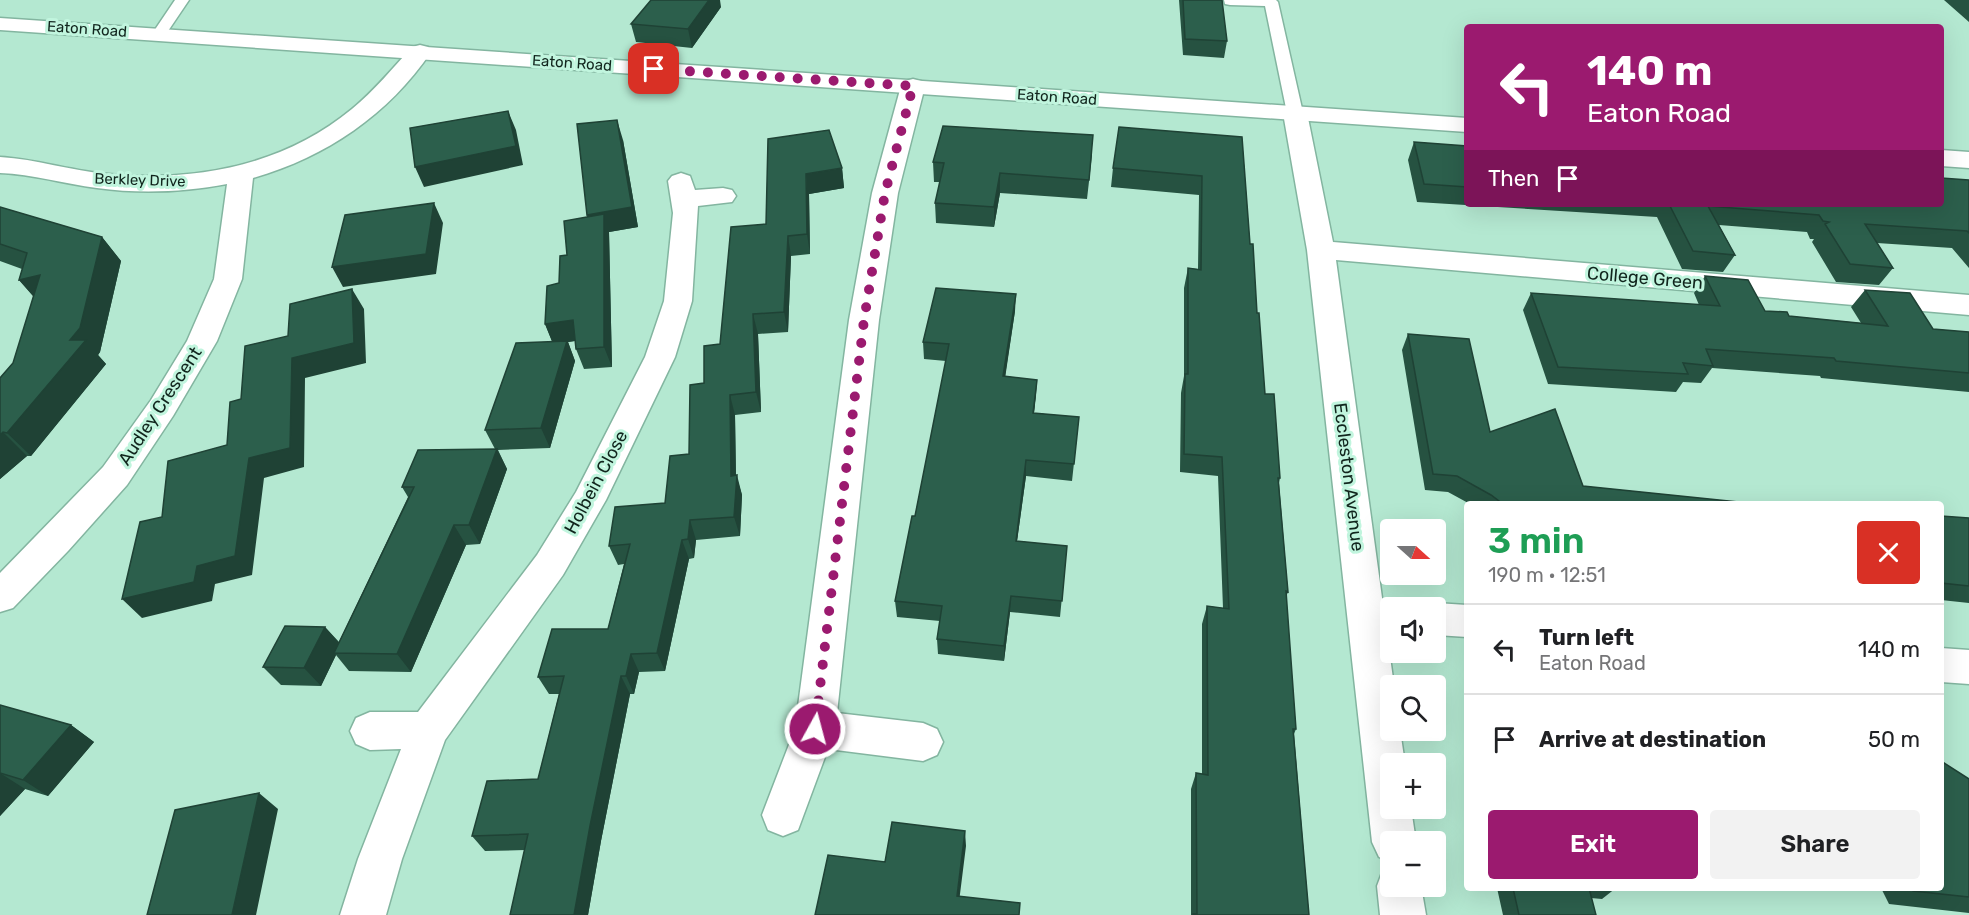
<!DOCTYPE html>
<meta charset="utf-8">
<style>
:root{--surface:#fff;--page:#f2f2f2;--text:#202124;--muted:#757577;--line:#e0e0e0;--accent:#9b1a6f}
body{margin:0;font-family:Rubik,sans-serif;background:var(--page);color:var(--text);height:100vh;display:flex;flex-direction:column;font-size:22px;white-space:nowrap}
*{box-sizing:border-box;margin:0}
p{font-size:20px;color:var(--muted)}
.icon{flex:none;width:33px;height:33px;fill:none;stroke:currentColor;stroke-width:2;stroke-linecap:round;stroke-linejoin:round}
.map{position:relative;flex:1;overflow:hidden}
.panel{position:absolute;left:1464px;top:501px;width:480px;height:390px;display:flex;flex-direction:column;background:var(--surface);border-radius:6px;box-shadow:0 6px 24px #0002}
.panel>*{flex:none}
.guide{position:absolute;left:1464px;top:24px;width:480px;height:183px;border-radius:6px;box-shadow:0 6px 24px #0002;background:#9b1a6f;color:#fff;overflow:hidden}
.needle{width:39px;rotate:111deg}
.fabs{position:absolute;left:1380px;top:519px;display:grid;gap:12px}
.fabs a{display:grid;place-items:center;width:66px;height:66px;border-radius:6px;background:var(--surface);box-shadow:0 6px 24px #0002;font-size:30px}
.pin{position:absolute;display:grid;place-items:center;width:51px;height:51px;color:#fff;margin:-26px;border-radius:12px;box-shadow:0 3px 9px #0006}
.me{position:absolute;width:66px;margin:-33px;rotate:7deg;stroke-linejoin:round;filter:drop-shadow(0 0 4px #0008)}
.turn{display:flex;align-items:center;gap:21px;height:126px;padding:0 24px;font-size:27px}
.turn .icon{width:78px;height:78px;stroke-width:2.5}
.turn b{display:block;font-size:42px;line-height:51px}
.then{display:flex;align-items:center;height:57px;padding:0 24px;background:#0003;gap:12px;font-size:22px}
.round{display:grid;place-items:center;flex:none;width:63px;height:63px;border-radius:6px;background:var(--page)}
.overview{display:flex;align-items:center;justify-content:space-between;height:102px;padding:0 24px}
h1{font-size:36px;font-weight:600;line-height:45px;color:#1e9e55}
.cta{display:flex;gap:12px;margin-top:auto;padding:12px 24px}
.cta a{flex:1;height:69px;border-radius:6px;background:var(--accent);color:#fff;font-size:24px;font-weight:600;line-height:69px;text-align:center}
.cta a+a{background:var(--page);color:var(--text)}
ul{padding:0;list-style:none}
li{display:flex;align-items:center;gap:18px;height:90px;padding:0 24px;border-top:2px solid var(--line)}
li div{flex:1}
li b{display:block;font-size:22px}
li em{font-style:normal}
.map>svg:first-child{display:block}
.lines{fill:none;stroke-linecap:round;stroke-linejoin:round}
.lane-casing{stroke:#83b5a0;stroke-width:3}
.street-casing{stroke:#83b5a0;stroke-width:3}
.secondary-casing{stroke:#83b5a0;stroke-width:3}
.lane{fill:#fff;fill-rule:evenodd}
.street{fill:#fff;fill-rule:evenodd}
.secondary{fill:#fff;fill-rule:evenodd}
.wall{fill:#265241}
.shaded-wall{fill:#1f4235}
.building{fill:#2c5f4c;stroke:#1f4235;stroke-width:1.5}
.route{stroke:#9b1a6f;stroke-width:10;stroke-dasharray:0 18}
.labels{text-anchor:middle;stroke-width:6;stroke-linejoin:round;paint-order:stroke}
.far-street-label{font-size:15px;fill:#11251d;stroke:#c1f5de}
.street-label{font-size:18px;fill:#11251d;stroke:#c1f5de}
</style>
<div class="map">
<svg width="1969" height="915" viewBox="0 0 1969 915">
<rect width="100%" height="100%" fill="#b4e8d1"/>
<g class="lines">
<defs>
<path id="lane" d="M 175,0 L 189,0 L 164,37 L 154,37 L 152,34 Z
M 1224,0 L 1276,0 L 1278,2 L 1303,113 L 1300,116 L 1295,118 L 1287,113 L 1265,6 L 1230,5 L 1225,4 Z"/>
<path id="street" d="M 420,45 L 428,47 L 431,52 C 388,115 326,157 253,178 L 242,279 L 217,341 L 173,416 L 127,485 L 68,551 L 13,608 L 0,612 L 0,573 L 103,467 L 151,400 L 187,341 L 214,279 L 227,184 C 185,192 140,194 97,188 C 64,184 33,174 0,173 L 0,157 C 37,159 71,171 108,174 C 195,182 283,166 352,109 C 374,91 393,68 412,47 Z
M 913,79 L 921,81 L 925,86 L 898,193 L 879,320 L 837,713 L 923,723 L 937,729 L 943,742 L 937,755 L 923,761 L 828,749 L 798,830 L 783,836 L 768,830 L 762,815 L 795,729 L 849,320 L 872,193 L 901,86 L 905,81 Z
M 1295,106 L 1303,108 L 1307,113 L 1333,242 L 1969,295 L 1969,315 L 1336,260 L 1394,686 L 1390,686 L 1390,730 L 1400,730 L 1405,764 L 1390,764 L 1390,808 L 1411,808 L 1416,842 L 1390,842 L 1390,862 L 1379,857 L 1372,842 L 1307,250 L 1283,113 L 1287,108 Z
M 681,173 L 690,176 L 695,190 L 723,188 L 732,190 L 736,196 L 732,202 L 698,206 L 692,301 L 675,357 L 606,500 L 563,575 L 445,740 L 402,859 L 386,915 L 340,915 L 358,859 L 401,749 L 370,750 L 356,744 L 350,731 L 356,718 L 370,712 L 418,712 L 537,555 L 576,492 L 645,357 L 664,301 L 673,213 L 668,181 L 672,176 Z
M 1436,603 L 1467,605 L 1467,637 L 1436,635 L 1436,608 L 1424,608 Z
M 1941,648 L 1969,650 L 1969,684 L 1941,682 Z
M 1390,867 L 1390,886 L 1421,886 L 1426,915 L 1380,915 L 1377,886 L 1383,870 Z"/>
<path id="secondary" d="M 0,18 L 1467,118 L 1467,132 L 0,30 Z
M 1941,150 L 1969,152 L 1969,168 L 1941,166 Z"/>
</defs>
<!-- lane casing -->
<use href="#lane" class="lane-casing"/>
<!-- street casing -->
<use href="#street" class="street-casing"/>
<!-- secondary casing -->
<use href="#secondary" class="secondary-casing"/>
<!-- lane -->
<use href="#lane" class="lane"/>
<!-- street -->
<use href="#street" class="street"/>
<!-- secondary -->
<use href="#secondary" class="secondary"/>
</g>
<!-- wall -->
<path class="wall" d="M 1179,0 L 1222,0 L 1227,41 L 1224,58 L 1183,55 Z
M 1944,0 L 1969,0 L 1969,22 Z
M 721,7 L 692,48 L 636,42 L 631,24 Z
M 1242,137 L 1250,244 L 1265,394 L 1280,478 L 1279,483 L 1288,592 L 1286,597 L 1296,729 L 1294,734 L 1309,915 L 1191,915 L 1191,789 L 1196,773 L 1202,774 L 1202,624 L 1207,606 L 1223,608 L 1218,476 L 1180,472 L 1181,393 L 1184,376 L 1184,288 L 1188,268 L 1198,269 L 1199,195 L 1111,187 L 1113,168 Z
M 623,140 L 638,227 L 609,232 L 612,367 L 584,369 L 576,349 L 575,341 L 568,342 L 575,361 L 550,448 L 498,450 L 507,469 L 480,544 L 466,545 L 411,672 L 349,671 L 336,655 L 321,686 L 281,685 L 263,667 L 325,627 L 339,642 L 408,497 L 402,487 L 495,449 L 485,430 L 552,341 L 545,324 L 559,283 L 567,255 L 587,217 Z
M 1414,142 L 1467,146 L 1467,204 L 1941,204 L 1969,180 L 1969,268 L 1952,248 L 1877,243 L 1893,268 L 1879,285 L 1836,282 L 1812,242 L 1814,239 L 1810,239 L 1807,232 L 1719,225 L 1735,255 L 1723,272 L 1682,269 L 1657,217 L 1417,202 L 1408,160 Z
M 1092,155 L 1087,199 L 1000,193 L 994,227 L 936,223 L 935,203 L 940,182 L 934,182 L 933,162 Z
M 842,168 L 844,188 L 809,194 L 810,254 L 791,256 L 788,332 L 758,334 L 761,412 L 735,415 L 736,475 L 742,495 L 740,536 L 696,540 L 694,558 L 689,559 L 665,671 L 639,672 L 634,694 L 630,694 L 601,841 L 588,915 L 510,915 L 525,850 L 485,851 L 472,836 L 538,779 L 559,694 L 549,694 L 538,677 L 608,629 L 624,564 L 618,565 L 609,546 L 665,503 L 689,454 L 704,383 L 720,344 L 766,224 Z
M 0,207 L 102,237 L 121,261 L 100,352 L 98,355 L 106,364 L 31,456 L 27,456 L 0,479 L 0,378 L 13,363 L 34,297 L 19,280 L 22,269 L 0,261 Z
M 1705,276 L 1765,311 L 1789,316 L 1861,323 L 1851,307 L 1865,290 L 1933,329 L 1969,332 L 1969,392 L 1821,378 L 1820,376 L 1712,368 L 1701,383 L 1683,382 L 1676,392 L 1548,384 L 1523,310 L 1531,293 L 1699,305 L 1694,293 Z
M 1015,311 L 1005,376 L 1037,380 L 1034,413 L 1079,417 L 1072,481 L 1026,476 L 1017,541 L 1067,546 L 1060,617 L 1010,612 L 1004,661 L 938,654 L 937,639 L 940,621 L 897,617 L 895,601 L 915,516 L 946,361 L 924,359 L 923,342 Z
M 1408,334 L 1490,432 L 1583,486 L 1758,504 L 1470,504 L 1448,492 L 1425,490 L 1402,350 Z
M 1941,516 L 1969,518 L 1969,603 L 1941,600 Z
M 0,705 L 71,725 L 94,742 L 48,796 L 25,789 L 0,816 Z
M 1969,779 L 1969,913 L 1889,904 L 1881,888 L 1941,888 Z
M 1497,888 L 1616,888 L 1602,899 L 1591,898 L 1596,915 L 1503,915 Z"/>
<!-- shaded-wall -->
<path class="shaded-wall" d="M 709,0 L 720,0 L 721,7 L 692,48 L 688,29 Z
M 508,111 L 516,130 L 523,165 L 424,187 L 415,167 Z
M 617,120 L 623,140 L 638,227 L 609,232 L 612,367 L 604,347 L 594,235 L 587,215 Z
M 842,168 L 844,188 L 809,194 L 810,254 L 807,234 L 806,174 Z
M 1000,173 L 1000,193 L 994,227 L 994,207 Z
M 434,203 L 443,223 L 436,274 L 343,287 L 332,267 Z
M 788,236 L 791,256 L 788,332 L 784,312 Z
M 102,237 L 121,261 L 100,352 L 98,355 L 106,364 L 31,456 L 7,433 L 70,340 Z
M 40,275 L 40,304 L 19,280 Z
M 352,289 L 364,309 L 366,363 L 305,378 L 304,467 L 264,478 L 252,575 L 215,584 L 212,601 L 142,618 L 122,599 L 197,566 L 249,458 L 292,358 Z
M 1016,294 L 1015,311 L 1003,392 L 1003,376 Z
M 753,314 L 758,334 L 761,412 L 756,392 Z
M 573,320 L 581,340 L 568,342 L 575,361 L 550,448 L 541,428 L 553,344 L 545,324 Z
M 1037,380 L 1036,396 L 1032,430 L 1033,413 Z
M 730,395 L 735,415 L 736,487 L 737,475 L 742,495 L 740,536 L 734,517 L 731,476 Z
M 3,432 L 27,456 L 0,479 L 0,435 Z
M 497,449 L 507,469 L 480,544 L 469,525 Z
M 1026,460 L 1026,476 L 1015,556 L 1016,541 Z
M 690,520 L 696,540 L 694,558 L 688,539 Z
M 454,525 L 466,545 L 411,672 L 397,654 Z
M 682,540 L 689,559 L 665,671 L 657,653 Z
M 1011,596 L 1010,612 L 1004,661 L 1004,646 Z
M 325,627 L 341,645 L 334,653 L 336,655 L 321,686 L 304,668 Z
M 631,654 L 639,672 L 634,694 L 626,676 Z
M 621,676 L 630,694 L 601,841 L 588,915 L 574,915 L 590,826 Z
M 71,725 L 94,742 L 48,796 L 23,780 Z
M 0,773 L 25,789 L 0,816 Z
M 259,793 L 278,809 L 256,915 L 232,915 Z
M 965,831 L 966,846 L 958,910 L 957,896 Z"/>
<!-- building -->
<path class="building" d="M 651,0 L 709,0 L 688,29 L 631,24 Z
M 1183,0 L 1222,0 L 1227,41 L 1185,39 Z
M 508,111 L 516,146 L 415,167 L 410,128 Z
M 617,120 L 632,207 L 587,215 L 577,124 Z
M 943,126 L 1093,135 L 1089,180 L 1000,173 L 994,207 L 935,203 L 944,163 L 933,162 Z
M 1119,127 L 1242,137 L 1250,244 L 1253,244 L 1257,313 L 1259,313 L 1265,394 L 1274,394 L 1280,478 L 1278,478 L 1288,592 L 1286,591 L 1296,729 L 1293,729 L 1309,915 L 1193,915 L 1193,914 L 1197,914 L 1196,773 L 1208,775 L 1207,606 L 1229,609 L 1222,457 L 1184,454 L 1185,374 L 1188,374 L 1188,268 L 1201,270 L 1202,176 L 1113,168 Z
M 829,130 L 842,168 L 806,174 L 807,234 L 788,236 L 784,312 L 753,314 L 756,392 L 730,395 L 731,476 L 737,475 L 734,517 L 690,520 L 688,539 L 682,540 L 657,653 L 631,654 L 626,676 L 621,676 L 590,826 L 574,915 L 510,915 L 528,834 L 472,836 L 487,781 L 538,779 L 564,676 L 538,677 L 552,629 L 608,629 L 630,544 L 609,546 L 615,507 L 665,503 L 670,456 L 689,454 L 690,385 L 704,383 L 704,346 L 720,344 L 731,227 L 766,224 L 768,139 Z
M 1414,142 L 1467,146 L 1467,187 L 1424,184 Z
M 1941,178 L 1969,180 L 1969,233 L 1967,231 L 1865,224 L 1893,268 L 1850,264 L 1825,224 L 1829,222 L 1823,221 L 1819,215 L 1708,206 L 1735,255 L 1693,251 L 1669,204 L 1941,204 Z
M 434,203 L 426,254 L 332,267 L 345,215 Z
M 0,207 L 102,237 L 80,328 L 70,340 L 86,340 L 7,433 L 3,432 L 0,435 L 0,378 L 13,363 L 40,275 L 19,280 L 27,253 L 0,244 Z
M 604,214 L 604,347 L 576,349 L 573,320 L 545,324 L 547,286 L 559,283 L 560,256 L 567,255 L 564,221 Z
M 1705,276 L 1748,280 L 1765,311 L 1787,312 L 1789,316 L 1888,326 L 1865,290 L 1910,293 L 1933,329 L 1969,332 L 1969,373 L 1836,361 L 1834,358 L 1706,349 L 1713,366 L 1683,363 L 1688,374 L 1558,367 L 1531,293 L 1720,306 Z
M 936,288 L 1016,294 L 1003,376 L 1037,380 L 1033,413 L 1079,417 L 1074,464 L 1026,460 L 1016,541 L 1067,546 L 1062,601 L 1011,596 L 1004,646 L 937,639 L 942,606 L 895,601 L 912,516 L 915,516 L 949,344 L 923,342 Z
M 352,289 L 354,343 L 292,358 L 290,448 L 249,458 L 235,556 L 197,566 L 194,582 L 122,599 L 140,522 L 162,517 L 168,461 L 227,445 L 230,402 L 241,399 L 245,346 L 288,336 L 290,304 Z
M 1408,334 L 1469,339 L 1490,432 L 1555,409 L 1583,486 L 1758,504 L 1503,504 L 1491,495 L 1457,476 L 1433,474 Z
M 567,341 L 541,428 L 485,430 L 516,343 Z
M 497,449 L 469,525 L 454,525 L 397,654 L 334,653 L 414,487 L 402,487 L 418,450 Z
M 1941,516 L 1969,518 L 1969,586 L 1941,583 Z
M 285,626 L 325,627 L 304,668 L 263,667 Z
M 0,705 L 71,725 L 23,780 L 0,773 Z
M 1941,761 L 1969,779 L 1969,897 L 1913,891 L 1911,888 L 1941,888 Z
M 259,793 L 232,915 L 147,915 L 175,810 Z
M 892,822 L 965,831 L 957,896 L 1020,903 L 1019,915 L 815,915 L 828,855 L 885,862 Z
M 1513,888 L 1589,888 L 1596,915 L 1519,915 Z"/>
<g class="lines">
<!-- route -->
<path class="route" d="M 654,69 L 913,86 L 885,193 L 864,320 L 815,729"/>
</g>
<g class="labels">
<!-- far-street labels -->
<g class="far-street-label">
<text transform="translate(87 29) rotate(4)" y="5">Eaton Road</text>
<text transform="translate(572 63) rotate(4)" y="5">Eaton Road</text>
<text transform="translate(1057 97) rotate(4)" y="5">Eaton Road</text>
<text transform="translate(140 180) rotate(2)" y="5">Berkley Drive</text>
</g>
<!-- street labels -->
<g class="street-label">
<text transform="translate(1645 278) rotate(5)" y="6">College Green</text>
<text transform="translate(160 406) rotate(-57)" y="6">Audley Crescent</text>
<text transform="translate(1349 477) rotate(83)" y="6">Eccleston Avenue</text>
<text transform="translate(596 482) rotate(-62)" y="6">Holbein Close</text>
</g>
</g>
</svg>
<div class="fabs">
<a><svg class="needle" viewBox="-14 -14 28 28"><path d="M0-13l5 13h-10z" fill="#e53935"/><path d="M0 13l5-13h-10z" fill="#757577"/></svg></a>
<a><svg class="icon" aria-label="sound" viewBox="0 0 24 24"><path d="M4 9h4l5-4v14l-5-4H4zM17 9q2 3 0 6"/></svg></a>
<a><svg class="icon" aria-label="search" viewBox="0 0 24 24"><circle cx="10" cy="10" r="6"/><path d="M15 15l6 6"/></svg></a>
<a>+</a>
<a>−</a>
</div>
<div class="pin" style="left:654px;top:69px;background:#d93025"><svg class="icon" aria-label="arrive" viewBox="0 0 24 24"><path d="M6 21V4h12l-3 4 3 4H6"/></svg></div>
<svg class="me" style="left:815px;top:729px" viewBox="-20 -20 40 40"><circle r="17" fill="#9b1a6f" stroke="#fff" stroke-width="3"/><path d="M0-11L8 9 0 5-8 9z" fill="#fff"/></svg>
<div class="guide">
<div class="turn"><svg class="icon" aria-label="left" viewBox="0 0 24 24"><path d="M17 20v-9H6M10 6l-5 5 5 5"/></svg><div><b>140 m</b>Eaton Road</div></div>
<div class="then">Then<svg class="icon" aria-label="arrive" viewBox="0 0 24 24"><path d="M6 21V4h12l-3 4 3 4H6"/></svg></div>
</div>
<section class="panel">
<div class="overview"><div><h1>3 min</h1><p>190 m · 12:51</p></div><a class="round" style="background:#d93025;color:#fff"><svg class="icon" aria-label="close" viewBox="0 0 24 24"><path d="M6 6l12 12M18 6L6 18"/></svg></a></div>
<ul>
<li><svg class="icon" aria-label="left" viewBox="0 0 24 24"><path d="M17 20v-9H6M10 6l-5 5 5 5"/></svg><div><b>Turn left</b><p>Eaton Road</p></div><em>140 m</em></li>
<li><svg class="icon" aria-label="arrive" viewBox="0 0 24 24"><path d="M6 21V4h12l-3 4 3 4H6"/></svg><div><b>Arrive at destination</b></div><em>50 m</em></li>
</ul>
<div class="cta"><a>Exit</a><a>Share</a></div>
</section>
</div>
